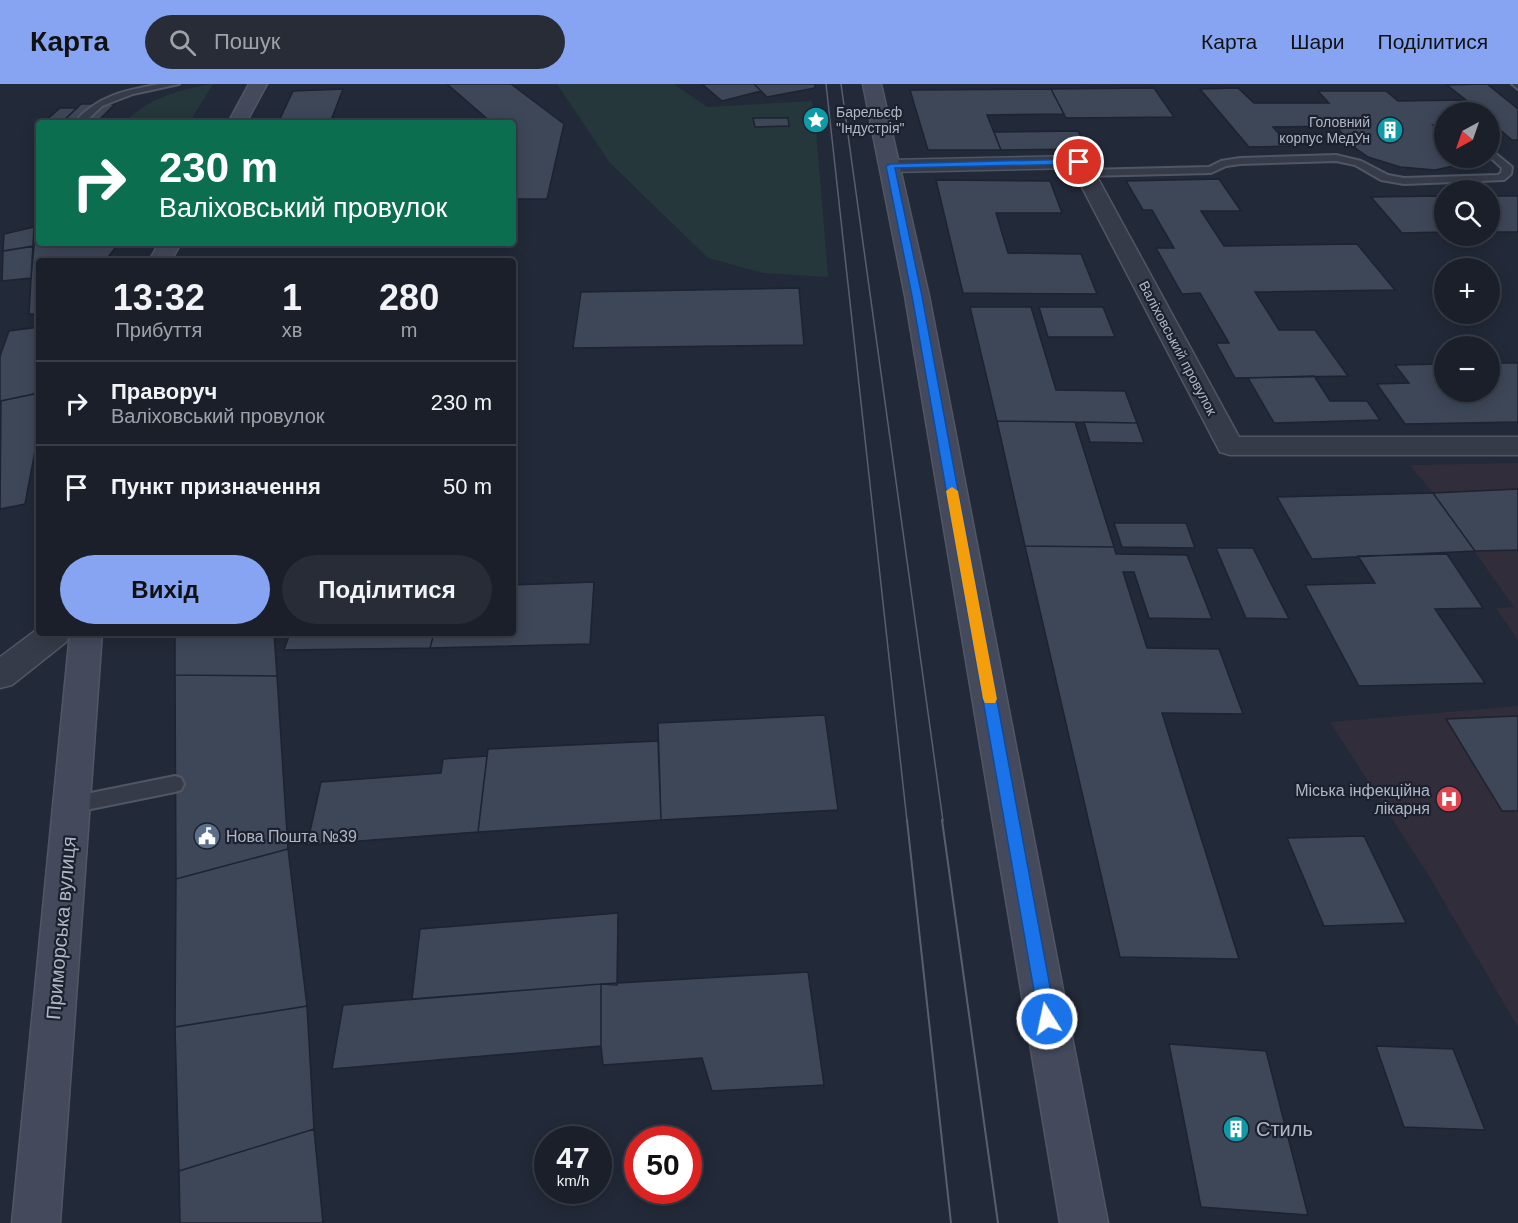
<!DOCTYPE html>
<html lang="uk">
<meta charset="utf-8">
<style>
:root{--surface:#1a1f2a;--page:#272c36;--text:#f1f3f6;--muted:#9fa2a8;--line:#383d47;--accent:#87a4f3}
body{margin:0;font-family:Helvetica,sans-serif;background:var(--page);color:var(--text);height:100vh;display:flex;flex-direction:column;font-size:22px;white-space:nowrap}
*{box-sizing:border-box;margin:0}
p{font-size:20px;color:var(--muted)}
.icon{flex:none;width:33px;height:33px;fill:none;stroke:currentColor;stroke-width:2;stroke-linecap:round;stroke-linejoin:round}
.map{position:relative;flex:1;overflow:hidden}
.sheet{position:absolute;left:36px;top:174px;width:480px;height:378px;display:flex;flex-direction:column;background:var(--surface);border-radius:6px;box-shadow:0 3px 15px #0003,0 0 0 2px var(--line)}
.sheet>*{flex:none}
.top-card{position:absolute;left:36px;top:36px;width:480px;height:126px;border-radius:6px;box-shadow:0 3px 15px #0003,0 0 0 2px var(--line);background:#0b6e4f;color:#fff;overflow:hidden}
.needle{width:39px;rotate:220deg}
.buttons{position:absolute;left:1434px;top:18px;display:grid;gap:12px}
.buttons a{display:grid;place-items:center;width:66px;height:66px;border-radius:50%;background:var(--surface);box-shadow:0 3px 15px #0003,0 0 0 2px var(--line);font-size:30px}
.speed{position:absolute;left:534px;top:1042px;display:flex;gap:12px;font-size:30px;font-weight:700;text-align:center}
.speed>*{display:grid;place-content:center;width:78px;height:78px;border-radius:50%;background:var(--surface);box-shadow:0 3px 15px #0003,0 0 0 2px var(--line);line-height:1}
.speed small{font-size:15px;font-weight:400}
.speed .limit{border:9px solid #d22;background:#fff;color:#111}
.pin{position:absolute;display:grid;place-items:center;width:51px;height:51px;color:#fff;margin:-26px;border:3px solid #fff;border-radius:50%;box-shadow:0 2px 6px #0007}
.me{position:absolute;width:66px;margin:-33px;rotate:350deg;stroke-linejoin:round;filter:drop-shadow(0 0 4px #0008)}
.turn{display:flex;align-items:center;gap:21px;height:126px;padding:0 24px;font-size:27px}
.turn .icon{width:78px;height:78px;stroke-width:2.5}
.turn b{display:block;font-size:42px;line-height:51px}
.eta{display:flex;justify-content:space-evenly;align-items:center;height:102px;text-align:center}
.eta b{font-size:36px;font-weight:600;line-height:42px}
.action{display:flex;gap:12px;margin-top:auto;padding:12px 24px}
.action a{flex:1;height:69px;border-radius:36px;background:var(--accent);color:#111;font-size:24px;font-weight:600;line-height:69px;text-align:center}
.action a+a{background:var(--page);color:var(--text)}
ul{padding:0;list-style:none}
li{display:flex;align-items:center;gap:18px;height:84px;padding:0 24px;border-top:2px solid var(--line)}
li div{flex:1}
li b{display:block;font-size:22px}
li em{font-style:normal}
header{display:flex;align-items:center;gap:36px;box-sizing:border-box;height:84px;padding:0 30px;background:var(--accent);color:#111}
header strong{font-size:28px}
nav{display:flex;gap:33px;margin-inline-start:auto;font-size:21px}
.search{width:420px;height:54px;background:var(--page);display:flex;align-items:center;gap:15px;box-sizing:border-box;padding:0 21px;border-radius:33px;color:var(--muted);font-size:22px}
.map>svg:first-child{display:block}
.medical{fill:#312d3a}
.green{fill:#25373b}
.building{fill:#3e4758;stroke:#1d2330;stroke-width:1.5}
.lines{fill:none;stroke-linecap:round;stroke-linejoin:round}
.service-casing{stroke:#515664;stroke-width:4}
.minor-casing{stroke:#515664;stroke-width:3}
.tertiary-casing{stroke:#515664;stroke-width:3}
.secondary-casing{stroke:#515664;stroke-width:3}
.service{fill:#363b49;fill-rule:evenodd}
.minor{fill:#363b49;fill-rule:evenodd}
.tertiary{fill:#363b49;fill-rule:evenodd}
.secondary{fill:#444a5c;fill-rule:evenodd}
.tram-far1{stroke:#585f70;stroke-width:1.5}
.tram{stroke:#585f70;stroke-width:2}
.route{fill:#1a73e8;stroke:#114b97;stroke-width:1.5}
.slow{fill:#f59e0b}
.labels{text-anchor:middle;stroke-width:4.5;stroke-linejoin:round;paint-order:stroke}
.far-poi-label{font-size:14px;fill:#b1b6c5;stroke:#1b212e;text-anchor:start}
.far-street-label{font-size:14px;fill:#b1b6c5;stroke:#1b212e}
.poi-label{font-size:16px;fill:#b1b6c5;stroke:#1b212e;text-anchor:end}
.near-street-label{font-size:20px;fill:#b1b6c5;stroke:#1b212e}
.near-poi-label{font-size:20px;fill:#b1b6c5;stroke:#1b212e;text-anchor:start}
</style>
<header>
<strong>Карта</strong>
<div class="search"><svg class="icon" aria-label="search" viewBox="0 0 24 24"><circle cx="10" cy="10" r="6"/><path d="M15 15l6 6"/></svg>Пошук</div>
<nav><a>Карта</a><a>Шари</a><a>Поділитися</a></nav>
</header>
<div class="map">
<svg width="1518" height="1139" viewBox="0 0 1518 1139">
<rect width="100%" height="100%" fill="#222938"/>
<!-- medical -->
<path class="medical" d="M 1518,379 L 1518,556 L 1496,524 L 1514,523 L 1433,409 L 1410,381 Z
M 1518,622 L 1518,943 L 1429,792 L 1330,638 Z"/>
<!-- green -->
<path class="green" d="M 213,0 L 189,39 L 125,39 C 144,15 184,4 213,0 Z
M 557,0 L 674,0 L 707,23 L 812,17 L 815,33 L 828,193 L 763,189 L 708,174 L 610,79 Z"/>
<!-- building -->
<path class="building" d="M 447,0 L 511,0 L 564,40 L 547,115 L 513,115 L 513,39 L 492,39 Z
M 702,0 L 754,0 L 761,7 L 722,17 Z
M 754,0 L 815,0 L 815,4 L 767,13 Z
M 1487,0 L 1518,25 L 1518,56 L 1512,56 L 1493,40 L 1490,40 L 1490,28 L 1444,28 L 1444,40 L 1433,41 L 1444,49 L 1444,74 L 1464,74 L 1458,81 L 1435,86 L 1400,83 L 1368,73 L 1354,63 L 1336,42 L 1273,43 L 1290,62 L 1249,63 L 1200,5 L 1238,4 L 1254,19 L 1329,19 L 1318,7 L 1386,7 L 1398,17 L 1466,16 L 1447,1 Z
M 1154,4 L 1174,33 L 1066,34 L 1051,5 Z
M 343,5 L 330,39 L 278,39 L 293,7 Z
M 1051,5 L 1064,30 L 987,31 L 1001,66 L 928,66 L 910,6 Z
M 81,20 L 115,20 L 96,39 L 61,39 Z
M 60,24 L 77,24 L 61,39 L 43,39 Z
M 753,34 L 788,34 L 789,42 L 755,43 Z
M 1078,47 L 1087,65 L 1001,66 L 994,48 Z
M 1219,95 L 1241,127 L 1201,127 L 1224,162 L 1357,160 L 1395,206 L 1255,208 L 1279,246 L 1315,246 L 1348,292 L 1235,294 L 1216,259 L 1229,259 L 1200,209 L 1182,210 L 1156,164 L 1174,164 L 1152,126 L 1143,126 L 1126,97 Z
M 936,96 L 1050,97 L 1062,129 L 996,129 L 1008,169 L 1081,170 L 1097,210 L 963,209 Z
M 1444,112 L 1444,148 L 1402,149 L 1371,113 Z
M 1490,112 L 1518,112 L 1518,148 L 1490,148 Z
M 39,142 L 39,159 L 119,159 L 105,177 L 39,177 L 39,230 L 29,230 L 34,143 Z
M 34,143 L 34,162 L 3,167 L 4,150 Z
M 34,162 L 31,194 L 2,197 L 3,167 Z
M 799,204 L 804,261 L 573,264 L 581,208 Z
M 970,223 L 1031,223 L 1056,306 L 1125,307 L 1137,339 L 997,337 Z
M 1039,223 L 1103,223 L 1115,253 L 1048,253 Z
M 39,243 L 39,292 L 34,310 L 0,317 L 0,272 L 9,247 Z
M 1490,279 L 1518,279 L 1518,338 L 1405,340 L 1377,300 L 1409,299 L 1395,281 L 1444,280 L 1444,308 L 1490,308 Z
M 1314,292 L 1330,317 L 1367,317 L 1380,336 L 1274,339 L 1248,294 Z
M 39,309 L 39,346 L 25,420 L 0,425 L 1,317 Z
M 997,337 L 1075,338 L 1114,463 L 1025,462 Z
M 1084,338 L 1137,339 L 1144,359 L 1090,358 Z
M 1518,405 L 1518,466 L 1475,467 L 1433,409 Z
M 1433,409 L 1475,467 L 1312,475 L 1277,413 Z
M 1114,439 L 1186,439 L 1195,464 L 1122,463 Z
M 1025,462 L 1114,463 L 1116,470 L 1187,471 L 1212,535 L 1149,534 L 1134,488 L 1123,488 L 1147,564 L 1219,565 L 1243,630 L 1162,629 L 1239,875 L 1120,873 Z
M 1216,464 L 1253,464 L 1289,535 L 1246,534 Z
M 1447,470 L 1483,524 L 1435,525 L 1485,599 L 1359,602 L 1305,501 L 1375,499 L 1358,472 Z
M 594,498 L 590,560 L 430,564 L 434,549 L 513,549 L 513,501 Z
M 175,549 L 274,549 L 277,592 L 175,591 Z
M 290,549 L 434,549 L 430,564 L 284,566 Z
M 175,591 L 277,592 L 288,765 L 176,795 Z
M 825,631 L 838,726 L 661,736 L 658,639 Z
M 1518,632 L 1518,727 L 1502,727 L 1446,635 Z
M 658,657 L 661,736 L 478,748 L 488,665 Z
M 487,672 L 478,748 L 307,761 L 321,698 L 441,689 L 443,675 Z
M 1364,752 L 1406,839 L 1324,842 L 1287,754 Z
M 288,765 L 307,922 L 175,943 L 176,795 Z
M 618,829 L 617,901 L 601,900 L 412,915 L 420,845 Z
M 808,888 L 824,1001 L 712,1007 L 702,974 L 603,981 L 601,962 L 601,900 Z
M 601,900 L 601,962 L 332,985 L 343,921 Z
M 307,922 L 314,1045 L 179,1087 L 175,943 Z
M 1169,960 L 1266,967 L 1308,1131 L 1201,1123 Z
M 1376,962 L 1453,965 L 1485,1046 L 1404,1043 Z
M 314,1045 L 323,1139 L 180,1139 L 179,1087 Z"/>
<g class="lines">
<defs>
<path id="service" d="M 161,0 L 179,0 L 133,10 L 102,22 L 84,39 L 74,39 C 98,11 126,6 161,0 Z
M 1512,0 L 1518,0 L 1518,5 Z
M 1490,65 L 1512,83 L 1511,90 L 1504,96 L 1404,100 L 1381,96 L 1355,81 L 1336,77 L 1240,80 L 1226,82 L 1211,89 L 1085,92 L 1080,89 L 1085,86 L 1209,83 L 1221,77 L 1240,74 L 1336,71 L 1361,77 L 1388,91 L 1404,94 L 1498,91 L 1501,89 L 1502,84 L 1490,73 Z
M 175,692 L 181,694 L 184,700 L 181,706 L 175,708 L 71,729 L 64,727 L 62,721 L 64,715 L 71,713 Z"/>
<path id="minor" d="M 1079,72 L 1086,74 L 1089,78 L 1239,353 L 1518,353 L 1518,371 L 1230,371 L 1220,368 L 1072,84 L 890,88 L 883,86 L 880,82 L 883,78 L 890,76 Z"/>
<path id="tertiary" d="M 39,544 L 39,549 L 71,549 L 66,558 L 12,601 L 0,604 L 0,573 Z"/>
<path id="secondary" d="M 249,0 L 267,0 L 246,39 L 228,39 Z
M 863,0 L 881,0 L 929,212 L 1108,1139 L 1060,1139 L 905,212 Z
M 159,159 L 181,159 L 171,177 L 149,177 Z
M 70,549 L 102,549 L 60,1139 L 12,1139 Z"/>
</defs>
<!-- service casing -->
<use href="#service" class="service-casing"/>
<!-- minor casing -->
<use href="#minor" class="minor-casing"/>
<!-- tertiary casing -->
<use href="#tertiary" class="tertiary-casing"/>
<!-- secondary casing -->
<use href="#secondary" class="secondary-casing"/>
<!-- service -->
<use href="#service" class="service"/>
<!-- minor -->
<use href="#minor" class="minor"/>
<!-- tertiary -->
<use href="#tertiary" class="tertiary"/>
<!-- secondary -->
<use href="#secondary" class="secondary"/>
<!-- tram-far1 -->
<path class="tram-far1" d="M 826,0 L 907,737
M 841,0 L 943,737"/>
<!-- tram -->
<path class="tram" d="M 907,736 L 951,1139
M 942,736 L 998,1139"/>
</g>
<!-- route -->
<path class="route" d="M 1079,75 L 1083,78 L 1081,80 L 895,84 L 922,212 L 1056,935 L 1054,941 L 1047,944 L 1041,941 L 1039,935 L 912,212 L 886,82 L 890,80 Z"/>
<!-- slow -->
<path class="slow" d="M 952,403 L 958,407 L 997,615 L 995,619 L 985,619 L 983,615 L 946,407 Z"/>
<!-- icons -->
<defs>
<symbol id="sight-disc" viewBox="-11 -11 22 22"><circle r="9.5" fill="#0f9aa8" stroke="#1b212e"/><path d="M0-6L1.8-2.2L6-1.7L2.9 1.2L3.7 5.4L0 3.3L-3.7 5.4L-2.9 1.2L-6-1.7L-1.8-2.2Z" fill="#fff"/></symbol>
<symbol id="building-disc" viewBox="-11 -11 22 22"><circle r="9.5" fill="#0f9aa8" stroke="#1b212e"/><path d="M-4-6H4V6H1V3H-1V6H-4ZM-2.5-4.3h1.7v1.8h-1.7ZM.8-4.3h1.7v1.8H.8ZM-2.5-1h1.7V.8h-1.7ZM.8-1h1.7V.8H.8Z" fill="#fff"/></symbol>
<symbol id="hospital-disc" viewBox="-11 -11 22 22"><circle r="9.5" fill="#e0444e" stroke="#1b212e"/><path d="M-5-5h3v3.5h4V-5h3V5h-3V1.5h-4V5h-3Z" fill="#fff"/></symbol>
<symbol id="civic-disc" viewBox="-11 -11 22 22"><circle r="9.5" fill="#5c6f8a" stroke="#1b212e"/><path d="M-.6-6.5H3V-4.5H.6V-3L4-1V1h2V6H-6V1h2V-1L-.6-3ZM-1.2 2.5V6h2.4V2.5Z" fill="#fff"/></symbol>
</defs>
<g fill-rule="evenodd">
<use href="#sight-disc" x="801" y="21" width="30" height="30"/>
<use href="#building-disc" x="1375" y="31" width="30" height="30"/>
<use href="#hospital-disc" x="1434" y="700" width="30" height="30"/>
<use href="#civic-disc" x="192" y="737" width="30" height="30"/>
<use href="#building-disc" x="1221" y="1030" width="30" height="30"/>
</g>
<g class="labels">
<!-- far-poi labels -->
<g class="far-poi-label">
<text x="836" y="33">Барельєф<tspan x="836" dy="16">"Індустрія"</tspan></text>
<text x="1370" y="43" text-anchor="end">Головний<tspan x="1370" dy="16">корпус МедУн</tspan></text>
</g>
<!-- far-street labels -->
<g class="far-street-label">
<text transform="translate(1178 264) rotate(62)" y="5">Валіховський провулок</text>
</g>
<!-- poi labels -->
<g class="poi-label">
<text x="1430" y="712">Міська інфекційна<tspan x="1430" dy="18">лікарня</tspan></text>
<text x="226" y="758" text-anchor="start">Нова Пошта №39</text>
</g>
<!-- near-street labels -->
<g class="near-street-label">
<text transform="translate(61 844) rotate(-85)" y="7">Приморська вулиця</text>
</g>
<!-- near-poi labels -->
<g class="near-poi-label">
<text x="1256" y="1052">Стиль</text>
</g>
</g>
</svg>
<div class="buttons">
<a><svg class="needle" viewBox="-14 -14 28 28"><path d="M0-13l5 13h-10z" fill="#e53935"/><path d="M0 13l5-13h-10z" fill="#9fa2a8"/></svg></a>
<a><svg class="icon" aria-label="search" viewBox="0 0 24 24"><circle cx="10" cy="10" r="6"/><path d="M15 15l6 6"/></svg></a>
<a>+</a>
<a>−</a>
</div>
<div class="speed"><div>47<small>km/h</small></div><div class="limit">50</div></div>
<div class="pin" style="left:1079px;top:78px;background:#d93025"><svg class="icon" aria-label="arrive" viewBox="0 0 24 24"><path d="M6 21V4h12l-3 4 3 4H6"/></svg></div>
<svg class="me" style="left:1047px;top:935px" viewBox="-20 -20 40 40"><circle r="17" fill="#1a73e8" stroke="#fff" stroke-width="3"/><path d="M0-11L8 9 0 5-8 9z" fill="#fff"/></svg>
<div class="top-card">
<div class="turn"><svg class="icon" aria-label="right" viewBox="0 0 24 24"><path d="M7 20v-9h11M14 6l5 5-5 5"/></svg><div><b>230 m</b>Валіховський провулок</div></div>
</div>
<section class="sheet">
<div class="eta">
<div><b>13:32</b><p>Прибуття</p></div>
<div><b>1</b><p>хв</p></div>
<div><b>280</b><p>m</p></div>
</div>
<ul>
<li><svg class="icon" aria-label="right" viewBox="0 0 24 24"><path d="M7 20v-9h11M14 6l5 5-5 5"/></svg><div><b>Праворуч</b><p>Валіховський провулок</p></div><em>230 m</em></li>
<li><svg class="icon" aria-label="arrive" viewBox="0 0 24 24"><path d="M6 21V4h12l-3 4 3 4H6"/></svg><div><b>Пункт призначення</b></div><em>50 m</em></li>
</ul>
<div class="action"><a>Вихід</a><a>Поділитися</a></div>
</section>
</div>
